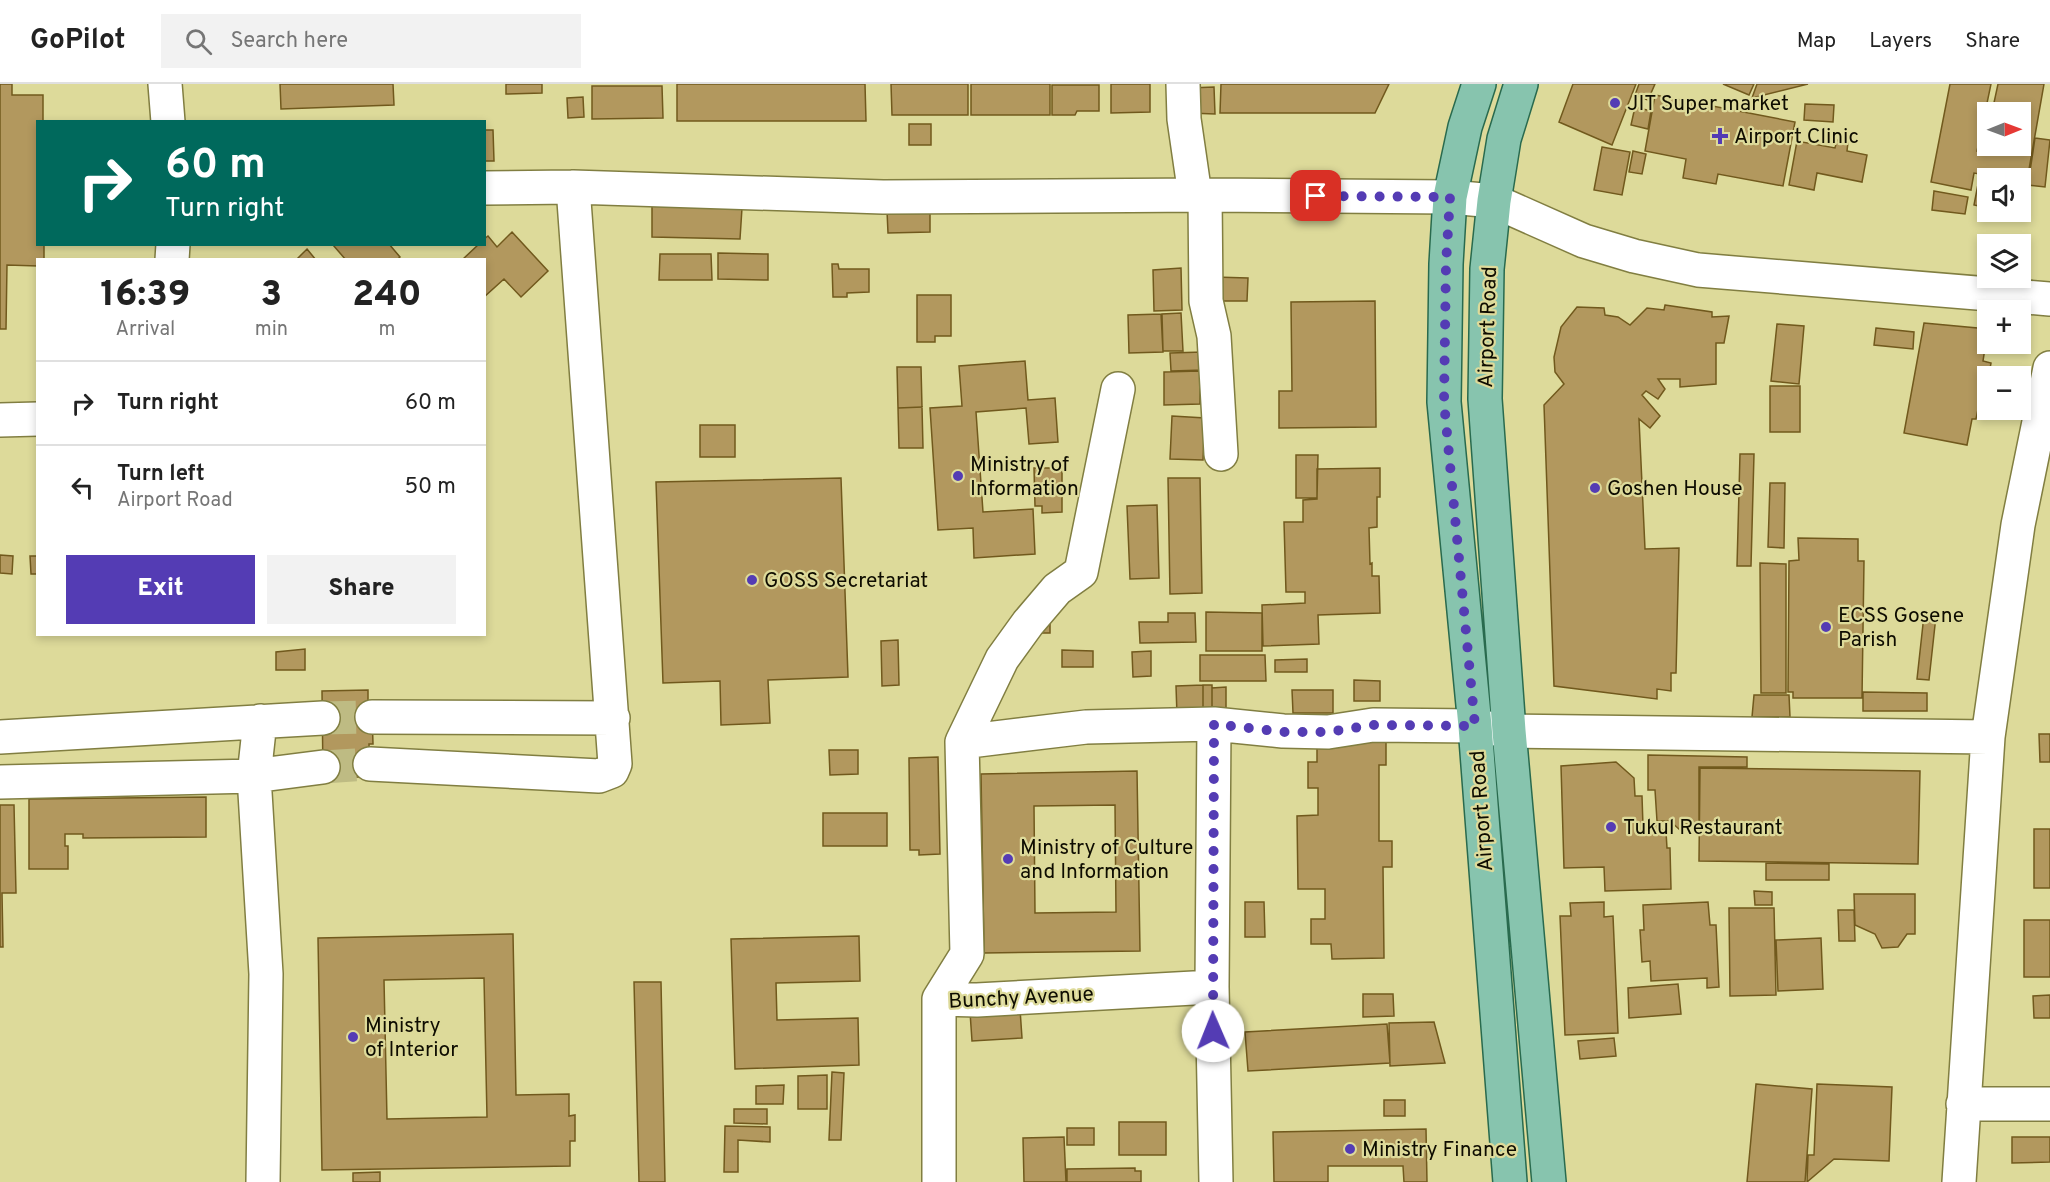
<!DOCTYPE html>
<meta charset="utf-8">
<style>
:root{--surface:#fff;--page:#f2f2f2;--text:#222;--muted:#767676;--line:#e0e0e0;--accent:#543cb4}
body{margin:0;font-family:Overpass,sans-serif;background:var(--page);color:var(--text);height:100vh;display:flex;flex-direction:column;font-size:22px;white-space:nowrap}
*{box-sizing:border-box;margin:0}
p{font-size:20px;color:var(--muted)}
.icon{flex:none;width:33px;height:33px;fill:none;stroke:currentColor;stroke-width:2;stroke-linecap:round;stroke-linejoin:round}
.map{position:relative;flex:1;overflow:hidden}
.sheet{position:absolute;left:36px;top:174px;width:450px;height:378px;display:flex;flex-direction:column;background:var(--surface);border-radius:0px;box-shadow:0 3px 9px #0003}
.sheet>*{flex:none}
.banner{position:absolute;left:36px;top:36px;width:450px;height:126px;border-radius:0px;box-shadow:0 3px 9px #0003;background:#00695c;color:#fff;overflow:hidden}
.needle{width:39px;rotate:89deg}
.tools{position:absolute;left:1977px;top:18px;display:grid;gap:12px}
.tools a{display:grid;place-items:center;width:54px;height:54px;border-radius:0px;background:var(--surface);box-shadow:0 3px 9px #0003;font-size:30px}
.pin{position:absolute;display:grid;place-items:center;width:51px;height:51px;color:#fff;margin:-26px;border-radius:12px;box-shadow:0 3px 9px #0006}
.me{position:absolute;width:66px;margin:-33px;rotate:359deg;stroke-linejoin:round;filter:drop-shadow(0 0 4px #0008)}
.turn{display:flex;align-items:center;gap:21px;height:126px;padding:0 30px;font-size:27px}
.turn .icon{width:78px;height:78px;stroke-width:2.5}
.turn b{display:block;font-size:42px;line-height:51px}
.eta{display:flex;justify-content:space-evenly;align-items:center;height:102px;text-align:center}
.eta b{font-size:36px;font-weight:800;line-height:42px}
.cta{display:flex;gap:12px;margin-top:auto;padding:12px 30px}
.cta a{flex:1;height:69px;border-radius:0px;background:var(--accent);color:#fff;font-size:24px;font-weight:800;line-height:69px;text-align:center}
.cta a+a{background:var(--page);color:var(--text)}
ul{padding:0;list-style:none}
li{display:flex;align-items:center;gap:18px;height:84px;padding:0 30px;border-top:2px solid var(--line)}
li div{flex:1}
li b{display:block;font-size:22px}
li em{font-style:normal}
header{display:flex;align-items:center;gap:36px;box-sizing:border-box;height:84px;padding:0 30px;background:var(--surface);border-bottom:2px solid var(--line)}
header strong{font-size:28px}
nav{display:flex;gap:33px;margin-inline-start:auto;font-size:21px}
.search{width:420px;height:54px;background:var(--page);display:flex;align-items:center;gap:15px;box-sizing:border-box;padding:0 21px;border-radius:0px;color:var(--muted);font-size:22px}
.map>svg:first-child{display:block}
.building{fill:#b2985e;stroke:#71591d;stroke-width:1.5;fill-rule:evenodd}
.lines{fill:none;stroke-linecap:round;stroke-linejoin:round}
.minor-tunnel{stroke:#bebb83;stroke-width:33;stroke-dasharray:33 16;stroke-linecap:butt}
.minor-casing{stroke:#817e41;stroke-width:36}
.major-casing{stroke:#296a4e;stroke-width:36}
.minor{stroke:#fff;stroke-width:33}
.major{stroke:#87c4ae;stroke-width:33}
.route{stroke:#543cb4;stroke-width:10;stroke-dasharray:0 18}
.poi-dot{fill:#543cb4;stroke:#ddda9a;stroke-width:2}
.labels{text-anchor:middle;stroke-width:4.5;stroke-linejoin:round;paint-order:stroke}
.poi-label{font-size:21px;fill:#0e0c00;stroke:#ddda9a;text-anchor:start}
.street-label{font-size:21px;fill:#0e0c00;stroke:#ddda9a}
</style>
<header>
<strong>GoPilot</strong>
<div class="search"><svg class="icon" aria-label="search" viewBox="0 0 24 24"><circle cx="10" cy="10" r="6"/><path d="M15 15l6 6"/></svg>Search here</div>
<nav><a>Map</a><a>Layers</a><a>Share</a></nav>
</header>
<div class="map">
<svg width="2050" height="1098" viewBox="0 0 2050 1098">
<rect width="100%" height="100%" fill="#ddda9a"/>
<!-- building -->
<path class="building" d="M 0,0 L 12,0 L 12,11 L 43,11 L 43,37 L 77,38 L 38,38 L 38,160 L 44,160 L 44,176 L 38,176 L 38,182 L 7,181 L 6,245 L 0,245 Z
M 280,0 L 393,0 L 394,21 L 281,25 Z
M 506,0 L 542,0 L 542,9 L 506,10 Z
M 677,0 L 865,0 L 866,37 L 677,37 Z
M 891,0 L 968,0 L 968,31 L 892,31 Z
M 971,0 L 1050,0 L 1050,31 L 971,31 Z
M 1111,0 L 1150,0 L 1150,28 L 1111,29 Z
M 1221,0 L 1389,0 L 1375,29 L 1220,29 Z
M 1573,0 L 1636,0 L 1612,61 L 1559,38 Z
M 1639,0 L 1655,0 L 1648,16 L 1635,11 Z
M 1723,0 L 1754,0 L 1749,11 Z
M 1757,0 L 1808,0 L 1752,14 Z
M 1950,0 L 1991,0 L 1977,67 L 1985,68 L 1988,54 L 1988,62 L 2020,62 L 2020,28 L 1992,28 L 1998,0 L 2044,0 L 2021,131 L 2004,128 L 2020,128 L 2020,94 L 1988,94 L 1988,124 L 1974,121 L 1980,90 L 1974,89 L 1971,106 L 1931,98 Z
M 1052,1 L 1099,1 L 1099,27 L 1077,27 L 1075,31 L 1052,31 Z
M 592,2 L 662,2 L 663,34 L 592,35 Z
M 1214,3 L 1215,30 L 1189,29 L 1189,4 Z
M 1655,11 L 1795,38 L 1783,102 L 1718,90 L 1716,100 L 1683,94 L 1686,75 L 1645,67 Z
M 583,13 L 584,33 L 568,34 L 567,14 Z
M 1805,20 L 1834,21 L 1833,38 L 1804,36 Z
M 1635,23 L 1651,27 L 1648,45 L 1631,41 Z
M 909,40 L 931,40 L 931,61 L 909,61 Z
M 484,46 L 493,46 L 494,77 L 484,77 Z
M 2035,54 L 2050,56 L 2045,103 L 2028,101 Z
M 1837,56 L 1848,58 L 1847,67 L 1867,71 L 1862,98 L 1817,89 L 1814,106 L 1789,101 L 1797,57 L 1835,64 Z
M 1602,63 L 1630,68 L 1622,111 L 1594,106 Z
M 1633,67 L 1646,70 L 1642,90 L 1629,88 Z
M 1934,107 L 1968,113 L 1965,130 L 1932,126 Z
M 652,122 L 742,124 L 740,155 L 652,153 Z
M 887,127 L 930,127 L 930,148 L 888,149 Z
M 512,148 L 548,187 L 521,213 L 504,195 L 484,213 L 484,176 L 462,176 L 479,160 L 484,160 L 484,155 L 488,152 L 497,163 Z
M 389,160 L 400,173 L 397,176 L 346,176 L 333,161 Z
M 307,165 L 316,176 L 296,176 Z
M 718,169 L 768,170 L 768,196 L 718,195 Z
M 660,170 L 711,170 L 712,196 L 659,196 Z
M 832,180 L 838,180 L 839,185 L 869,185 L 869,208 L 847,209 L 847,213 L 833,213 Z
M 1181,184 L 1182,226 L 1154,227 L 1153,186 Z
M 1214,193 L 1248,194 L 1247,217 L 1213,217 Z
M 917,211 L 951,211 L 951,252 L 935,252 L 935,258 L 917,258 Z
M 1375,217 L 1376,343 L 1279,344 L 1279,307 L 1292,307 L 1291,218 Z
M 1665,221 L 1712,228 L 1712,233 L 1729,232 L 1724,259 L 1716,259 L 1716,300 L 1680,303 L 1680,295 L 1658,295 L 1665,305 L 1658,315 L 1646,307 L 1642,311 L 1660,332 L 1650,344 L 1639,335 L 1645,465 L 1679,464 L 1676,589 L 1671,589 L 1671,607 L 1657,605 L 1657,615 L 1554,602 L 1544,321 L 1564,300 L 1555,288 L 1554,273 L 1561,243 L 1577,223 L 1604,224 L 1605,231 L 1618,233 L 1630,241 L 1647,224 L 1664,226 Z
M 1181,229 L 1183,267 L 1163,267 L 1162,230 Z
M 1161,230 L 1163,268 L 1129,269 L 1128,231 Z
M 1924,239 L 1988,245 L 1983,277 L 1991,279 L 1985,312 L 1981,311 L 1976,335 L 1972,335 L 1967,361 L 1904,349 Z
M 1777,240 L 1804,242 L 1799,300 L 1771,297 Z
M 1876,244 L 1914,248 L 1913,265 L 1874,261 Z
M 1203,268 L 1204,286 L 1171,287 L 1170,269 Z
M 1025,277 L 1028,316 L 1055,314 L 1058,358 L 1029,360 L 1026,324 L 976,328 L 983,428 L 1033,425 L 1035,470 L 974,474 L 973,444 L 938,446 L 930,324 L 962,322 L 959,282 Z
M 897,283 L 921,283 L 922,323 L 898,324 Z
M 1200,287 L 1200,320 L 1164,321 L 1164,288 Z
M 1770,302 L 1800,302 L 1800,348 L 1770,348 Z
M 922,323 L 923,364 L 899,364 L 898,324 Z
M 1172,332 L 1205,334 L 1203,376 L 1170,375 Z
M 700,341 L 735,341 L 735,373 L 700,373 Z
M 1740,370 L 1754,370 L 1751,482 L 1737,482 Z
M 1296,371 L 1318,371 L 1317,414 L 1296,414 Z
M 1034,384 L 1062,384 L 1062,428 L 1042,429 L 1042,422 L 1035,422 Z
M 1380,384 L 1380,413 L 1377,413 L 1377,443 L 1369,444 L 1370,480 L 1372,479 L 1372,492 L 1379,492 L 1380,529 L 1318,531 L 1319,560 L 1263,562 L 1262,521 L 1305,519 L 1305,508 L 1286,508 L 1284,438 L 1303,438 L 1303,416 L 1317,415 L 1317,385 Z
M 841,394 L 848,593 L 768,596 L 770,639 L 721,641 L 720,597 L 663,599 L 656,398 Z
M 1168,394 L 1200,394 L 1202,509 L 1170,510 Z
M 1770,399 L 1785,399 L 1784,464 L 1768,463 Z
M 1157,421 L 1159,494 L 1130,495 L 1127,422 Z
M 1798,454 L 1858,455 L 1858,477 L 1864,477 L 1862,614 L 1793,614 L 1793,608 L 1788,608 L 1789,477 L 1799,476 Z
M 0,471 L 13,472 L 12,490 L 0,489 Z
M 30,472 L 38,472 L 38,490 L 31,490 Z
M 1760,479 L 1786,480 L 1786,609 L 1761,609 Z
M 1206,528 L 1262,529 L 1262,567 L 1206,567 Z
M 1168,529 L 1195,529 L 1196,558 L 1140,559 L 1139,538 L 1168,538 Z
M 1924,531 L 1936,532 L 1929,596 L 1917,595 Z
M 1050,537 L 1050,549 L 1031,549 Z
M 898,556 L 899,601 L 882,602 L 881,557 Z
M 305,565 L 305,586 L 276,586 L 276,568 Z
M 1062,566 L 1093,567 L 1093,583 L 1062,583 Z
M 1151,567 L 1151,592 L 1133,593 L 1132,568 Z
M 1200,571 L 1265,571 L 1266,597 L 1200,597 Z
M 1307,575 L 1307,588 L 1275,588 L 1275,576 Z
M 1354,596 L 1380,597 L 1380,617 L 1354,617 Z
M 1203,601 L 1203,630 L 1177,631 L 1176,602 Z
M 1203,601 L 1212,601 L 1212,637 L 1203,638 Z
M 1226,603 L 1226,635 L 1212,636 L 1212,604 Z
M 368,606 L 368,628 L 372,628 L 373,660 L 369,660 L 370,693 L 323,693 L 322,607 Z
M 1292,606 L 1333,606 L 1333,629 L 1293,629 Z
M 1863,608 L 1927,609 L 1927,627 L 1863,627 Z
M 1754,611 L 1789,611 L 1790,633 L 1752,633 Z
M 2039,650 L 2050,650 L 2050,678 L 2040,678 Z
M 1386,655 L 1386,681 L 1379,681 L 1379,757 L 1392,757 L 1392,783 L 1383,783 L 1384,874 L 1332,875 L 1331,860 L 1311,860 L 1311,835 L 1325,835 L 1325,805 L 1298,805 L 1297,732 L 1318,731 L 1318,704 L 1308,704 L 1308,678 L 1317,678 L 1317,656 Z
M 829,666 L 858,666 L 858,690 L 830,691 Z
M 1648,671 L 1747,673 L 1747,683 L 1699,683 L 1699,740 L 1685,740 L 1680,746 L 1670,737 L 1657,737 L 1655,706 L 1648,706 Z
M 938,673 L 940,770 L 919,771 L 919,766 L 910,766 L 909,674 Z
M 1616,678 L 1634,694 L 1635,712 L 1642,712 L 1643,742 L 1659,741 L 1663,747 L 1666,748 L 1667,764 L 1670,764 L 1671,805 L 1605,807 L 1604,783 L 1564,784 L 1561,682 Z
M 1700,684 L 1920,687 L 1918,780 L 1699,777 Z
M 1137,687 L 1140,867 L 984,869 L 981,690 ZM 1115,721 L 1116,828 L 1035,829 L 1034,722 Z
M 206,713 L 206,753 L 83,754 L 83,750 L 65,750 L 65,762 L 68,762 L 68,785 L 29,785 L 29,715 Z
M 0,721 L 14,721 L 16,809 L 2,809 L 3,863 L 0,863 Z
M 823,729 L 887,729 L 887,762 L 823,762 Z
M 2034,745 L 2050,745 L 2050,804 L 2034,804 Z
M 1766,779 L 1829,780 L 1829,796 L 1766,796 Z
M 1754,807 L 1772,808 L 1772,821 L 1755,821 Z
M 1854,810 L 1915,810 L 1915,850 L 1907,850 L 1898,863 L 1882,864 L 1875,850 L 1855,841 Z
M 1245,818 L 1264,818 L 1265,853 L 1245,853 Z
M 1604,818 L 1604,833 L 1613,832 L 1618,949 L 1565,951 L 1560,832 L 1571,832 L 1570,819 Z
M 1708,818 L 1710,841 L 1716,841 L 1719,903 L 1707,904 L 1707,894 L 1651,897 L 1650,877 L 1642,878 L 1640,846 L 1644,846 L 1643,821 Z
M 1729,824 L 1774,824 L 1776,911 L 1730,912 Z
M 1838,826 L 1854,826 L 1855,857 L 1839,857 Z
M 2024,836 L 2050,836 L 2050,893 L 2024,893 Z
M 513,850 L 516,1011 L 569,1010 L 569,1032 L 575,1031 L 575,1057 L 570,1057 L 570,1082 L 322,1086 L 318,854 ZM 484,894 L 487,1033 L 387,1035 L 384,896 Z
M 859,852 L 860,897 L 776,899 L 777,936 L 858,934 L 859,981 L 735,985 L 731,855 Z
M 1821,854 L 1823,905 L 1778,907 L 1776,856 Z
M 634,898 L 661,898 L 665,1098 L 639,1098 Z
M 1678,900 L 1681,930 L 1629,934 L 1628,904 Z
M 1363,910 L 1393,910 L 1394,932 L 1363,933 Z
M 2050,911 L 2050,934 L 2034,934 L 2033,912 Z
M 1020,925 L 1022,954 L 972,957 L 970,928 Z
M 1434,938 L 1445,979 L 1390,982 L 1389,939 Z
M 1387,940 L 1390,979 L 1248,987 L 1245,948 Z
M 1614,954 L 1616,972 L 1580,975 L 1578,957 Z
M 832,988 L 844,989 L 841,1056 L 829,1056 Z
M 827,991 L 827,1025 L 798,1025 L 798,992 Z
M 1756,1000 L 1812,1005 L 1805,1098 L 1747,1098 Z
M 1817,1000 L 1892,1003 L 1889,1077 L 1834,1075 L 1807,1098 L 1808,1071 L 1814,1071 Z
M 784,1001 L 783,1020 L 756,1020 L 756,1002 Z
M 1384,1016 L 1405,1016 L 1405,1032 L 1384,1032 Z
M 734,1025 L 767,1025 L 767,1040 L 734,1039 Z
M 1119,1038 L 1166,1038 L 1166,1071 L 1119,1071 Z
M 725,1042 L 770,1043 L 770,1058 L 738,1056 L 738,1088 L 724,1088 Z
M 1067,1044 L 1094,1044 L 1094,1061 L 1067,1061 Z
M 1426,1045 L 1427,1098 L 1404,1098 L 1403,1082 L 1328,1082 L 1328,1098 L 1274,1098 L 1273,1048 Z
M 1064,1053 L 1066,1098 L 1024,1098 L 1023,1054 Z
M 2012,1053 L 2050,1053 L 2050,1078 L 2012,1079 Z
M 1135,1084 L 1135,1087 L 1141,1087 L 1141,1098 L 1067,1098 L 1067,1085 Z
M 380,1088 L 380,1098 L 353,1098 L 353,1089 Z"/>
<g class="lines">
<!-- minor-tunnel -->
<path class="minor-tunnel" d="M 323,634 L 372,633
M 323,683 L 370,680"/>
<defs>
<path id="minor" d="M 165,0 L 168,38
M 1183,0 L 1184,35 L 1195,111
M 484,104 L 573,103 L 883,113 L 1205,111 L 1450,113 L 1494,117 L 1584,157 L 1634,172 L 1698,186 L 2050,215
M 1205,111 L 1206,217 L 1214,252 L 1221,370
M 172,176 L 173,160
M 0,336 L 38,335
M 372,633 L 613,634
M 260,637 L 254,692 L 266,890 L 263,1098
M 0,653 L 323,634
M 962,658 L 1086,643 L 1214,640
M 370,680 L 599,692 L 612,687 L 615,680 L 573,103
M 0,698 L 254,692 L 323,683
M 939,915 L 967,870 L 962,658 L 1002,575 L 1028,539 L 1057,505 L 1081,488 L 1118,305
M 1963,1020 L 2050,1020
M 939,1098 L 939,915 L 977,916 L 1212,903
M 1216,1098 L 1212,903 L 1214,640 L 1283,647 L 1328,648 L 1373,641 L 1475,642 L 1509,647 L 1988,653
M 1959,1098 L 1988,653 L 2018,441 L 2050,284"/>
<path id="major" d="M 1479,0 L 1465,43 L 1450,113 L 1446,180 L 1444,318 L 1475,642 L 1510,1098
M 1521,0 L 1504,55 L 1494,117 L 1487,185 L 1485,315 L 1509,647 L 1549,1098"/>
</defs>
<!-- minor casing -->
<use href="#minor" class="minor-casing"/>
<!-- major casing -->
<use href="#major" class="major-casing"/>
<!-- minor -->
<use href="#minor" class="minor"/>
<!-- major -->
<use href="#major" class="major"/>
</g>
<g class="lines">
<!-- route -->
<path class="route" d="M 1213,947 L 1214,640 L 1283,648 L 1328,648 L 1373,641 L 1475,642 L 1444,318 L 1446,180 L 1450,113 L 1316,112"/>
</g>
<!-- markers -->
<g class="poi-dot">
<circle cx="1615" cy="19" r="6"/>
<path d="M1717 43h6v6h6v6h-6v6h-6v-6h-6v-6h6z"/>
<circle cx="958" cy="392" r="6"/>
<circle cx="1595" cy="404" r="6"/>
<circle cx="752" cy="496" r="6"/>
<circle cx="1826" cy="543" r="6"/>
<circle cx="1611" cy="743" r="6"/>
<circle cx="1008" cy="775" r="6"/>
<circle cx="353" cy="953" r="6"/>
<circle cx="1350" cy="1065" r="6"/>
</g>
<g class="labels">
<!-- poi labels -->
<g class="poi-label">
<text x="1627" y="26">JIT Super market</text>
<text x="1734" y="59">Airport Clinic</text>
<text x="970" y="387">Ministry of<tspan x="970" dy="24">Information</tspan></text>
<text x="1607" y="411">Goshen House</text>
<text x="764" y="503">GOSS Secretariat</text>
<text x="1838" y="538">ECSS Gosene<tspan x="1838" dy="24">Parish</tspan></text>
<text x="1623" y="750">Tukul Restaurant</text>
<text x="1020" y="770">Ministry of Culture<tspan x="1020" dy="24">and Information</tspan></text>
<text x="365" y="948">Ministry<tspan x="365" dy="24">of Interior</tspan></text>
<text x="1362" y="1072">Ministry Finance</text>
</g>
<!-- street labels -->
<g class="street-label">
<text transform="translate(1487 243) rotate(-88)" y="7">Airport Road</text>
<text transform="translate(1481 727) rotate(-94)" y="7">Airport Road</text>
<text transform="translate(1021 913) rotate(-3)" y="7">Bunchy Avenue</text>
</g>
</g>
</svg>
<div class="tools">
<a><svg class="needle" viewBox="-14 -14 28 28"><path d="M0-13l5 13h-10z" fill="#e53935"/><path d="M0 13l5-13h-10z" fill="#767676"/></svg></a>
<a><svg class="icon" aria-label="sound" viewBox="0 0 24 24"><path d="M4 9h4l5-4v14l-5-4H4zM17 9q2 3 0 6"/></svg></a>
<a><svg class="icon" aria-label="layers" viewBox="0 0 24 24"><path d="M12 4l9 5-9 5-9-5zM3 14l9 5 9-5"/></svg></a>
<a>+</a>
<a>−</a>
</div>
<div class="pin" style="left:1316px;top:112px;background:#d93025"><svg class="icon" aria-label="arrive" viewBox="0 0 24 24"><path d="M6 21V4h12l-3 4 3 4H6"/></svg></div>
<svg class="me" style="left:1213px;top:947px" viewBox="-20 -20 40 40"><circle r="19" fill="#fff"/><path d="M0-13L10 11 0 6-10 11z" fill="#543cb4"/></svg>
<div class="banner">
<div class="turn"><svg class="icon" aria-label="right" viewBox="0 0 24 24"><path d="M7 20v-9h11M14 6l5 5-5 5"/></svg><div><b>60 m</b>Turn right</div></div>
</div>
<section class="sheet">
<div class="eta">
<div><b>16:39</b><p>Arrival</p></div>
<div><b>3</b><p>min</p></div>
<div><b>240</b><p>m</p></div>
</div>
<ul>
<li><svg class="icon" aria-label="right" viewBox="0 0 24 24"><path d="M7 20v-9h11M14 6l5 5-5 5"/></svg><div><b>Turn right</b></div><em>60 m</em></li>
<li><svg class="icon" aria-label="left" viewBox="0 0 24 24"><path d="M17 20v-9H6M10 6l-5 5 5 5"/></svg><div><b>Turn left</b><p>Airport Road</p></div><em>50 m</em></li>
</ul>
<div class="cta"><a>Exit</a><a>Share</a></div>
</section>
</div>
